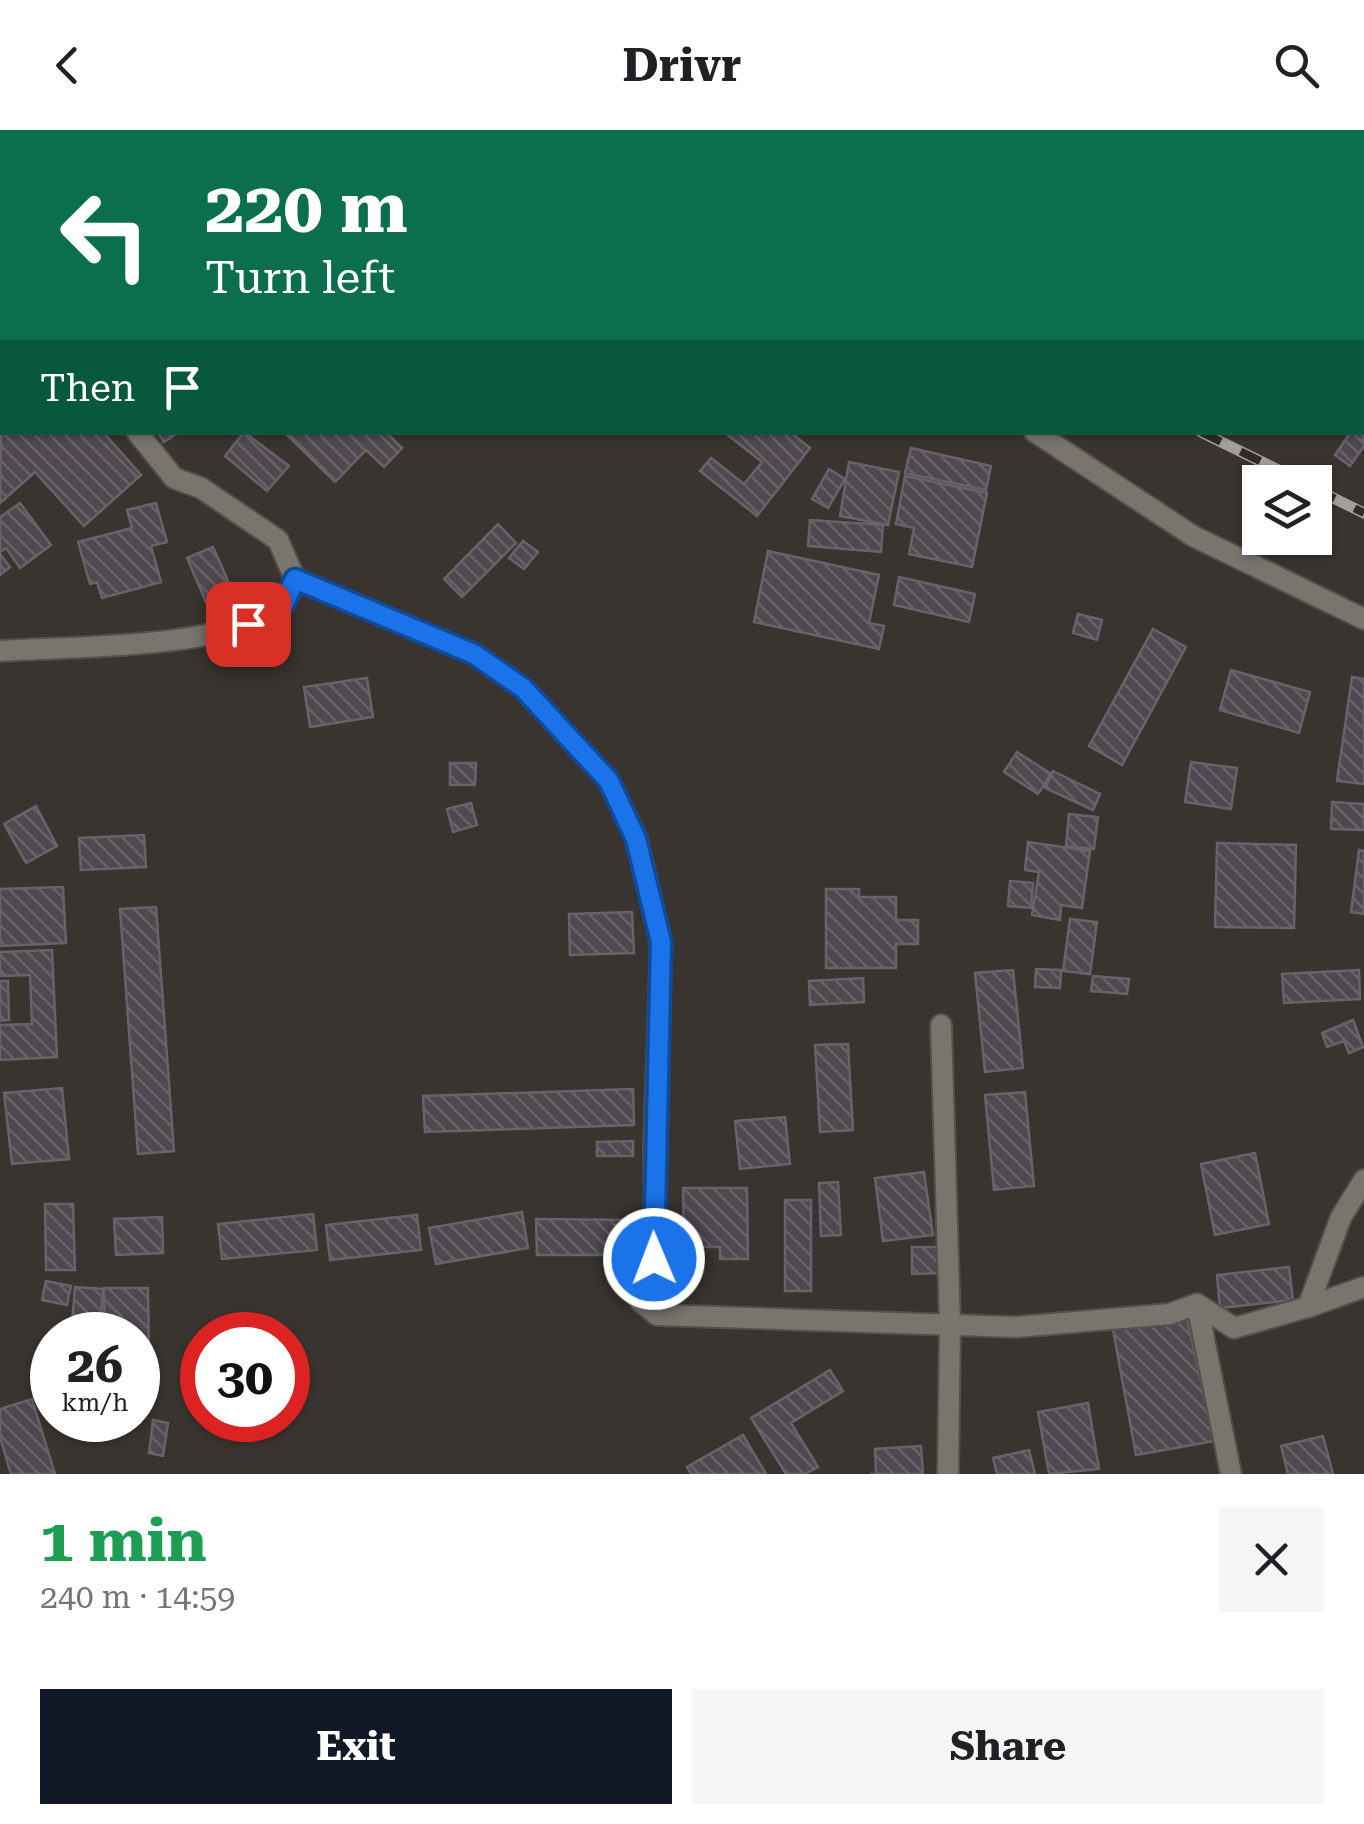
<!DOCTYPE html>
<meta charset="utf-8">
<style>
:root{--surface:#fff;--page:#f6f6f6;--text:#202124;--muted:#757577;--accent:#111827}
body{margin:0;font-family:"Roboto Serif",serif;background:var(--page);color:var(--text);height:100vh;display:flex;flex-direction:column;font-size:38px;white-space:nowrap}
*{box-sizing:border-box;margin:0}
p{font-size:32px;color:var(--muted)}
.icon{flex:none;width:55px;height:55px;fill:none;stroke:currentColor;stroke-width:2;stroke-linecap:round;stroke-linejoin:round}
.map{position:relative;height:1344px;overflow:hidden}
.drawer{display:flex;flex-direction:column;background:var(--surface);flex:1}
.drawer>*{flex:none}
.banner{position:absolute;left:0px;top:0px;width:1365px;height:305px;box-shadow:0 2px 8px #0004;background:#0b6e4f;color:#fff;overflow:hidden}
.controls{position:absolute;left:1242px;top:335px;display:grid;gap:20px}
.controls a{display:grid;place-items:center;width:90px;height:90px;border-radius:0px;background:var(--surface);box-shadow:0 2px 8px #0004;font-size:50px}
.speed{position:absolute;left:30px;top:1182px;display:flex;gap:20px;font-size:50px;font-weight:700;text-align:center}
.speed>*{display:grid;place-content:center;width:130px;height:130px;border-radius:50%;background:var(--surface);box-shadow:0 2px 8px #0004;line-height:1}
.speed small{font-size:25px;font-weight:400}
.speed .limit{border:15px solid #d22;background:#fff;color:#111}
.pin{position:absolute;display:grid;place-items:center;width:85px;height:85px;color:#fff;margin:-42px;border-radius:20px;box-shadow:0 5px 15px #0006}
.me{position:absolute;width:110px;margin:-55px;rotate:359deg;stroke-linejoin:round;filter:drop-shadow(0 0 8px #0008)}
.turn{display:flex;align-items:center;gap:35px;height:210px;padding:0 40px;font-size:45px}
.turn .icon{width:130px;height:130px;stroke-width:2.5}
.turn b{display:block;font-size:70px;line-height:85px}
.then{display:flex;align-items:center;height:95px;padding:0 40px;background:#0003;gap:20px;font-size:38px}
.round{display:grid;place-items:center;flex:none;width:105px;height:105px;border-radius:0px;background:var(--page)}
.headline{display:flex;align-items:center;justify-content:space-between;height:170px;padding:0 40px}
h1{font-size:60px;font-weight:700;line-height:75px;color:#1e9e55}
.primary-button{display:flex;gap:20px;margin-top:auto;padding:20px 40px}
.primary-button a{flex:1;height:115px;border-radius:0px;background:var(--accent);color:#fff;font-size:40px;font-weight:700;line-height:115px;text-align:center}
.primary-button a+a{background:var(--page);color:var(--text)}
header{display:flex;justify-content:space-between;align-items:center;height:130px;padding:0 40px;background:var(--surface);font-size:45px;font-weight:700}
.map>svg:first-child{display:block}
.building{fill:url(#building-back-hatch);stroke:#686369;stroke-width:2.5}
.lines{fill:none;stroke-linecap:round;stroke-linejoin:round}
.street-casing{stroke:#53504b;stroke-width:24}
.street{stroke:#79746e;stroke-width:20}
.rail-casing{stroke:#a3a09c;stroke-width:11}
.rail{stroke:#2f2a25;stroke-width:8;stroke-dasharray:22;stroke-linecap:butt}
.route-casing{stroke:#114b97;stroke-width:25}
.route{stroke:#1a73e8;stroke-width:18}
</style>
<header><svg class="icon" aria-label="back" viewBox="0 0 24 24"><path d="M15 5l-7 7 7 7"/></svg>Drivr<svg class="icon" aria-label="search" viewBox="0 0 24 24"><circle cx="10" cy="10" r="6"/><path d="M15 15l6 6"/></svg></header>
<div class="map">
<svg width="1364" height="1344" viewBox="0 0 1364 1344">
<defs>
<pattern id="building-back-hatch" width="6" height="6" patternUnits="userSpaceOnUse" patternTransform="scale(2.5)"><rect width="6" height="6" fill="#4e494f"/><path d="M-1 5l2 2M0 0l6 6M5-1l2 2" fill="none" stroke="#676267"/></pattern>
</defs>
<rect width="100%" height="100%" fill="#39342f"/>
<!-- building -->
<path class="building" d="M 491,0 L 531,0 L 534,2 L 489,2 Z
M 1251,0 L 1364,0 L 1364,1 L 1253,2 Z
M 1364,8 L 1364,159 L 1362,161 L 1362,10 Z
M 1364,209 L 1364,283 L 1362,282 Z
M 2,226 L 2,302 L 103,302 L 141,345 L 84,396 L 35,342 L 0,373 Z
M 1362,300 L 1364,316 L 1350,336 L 1335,325 L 1351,302 Z
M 157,302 L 179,302 L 164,312 Z
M 244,302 L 289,336 L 267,361 L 225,326 Z
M 284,302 L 386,302 L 402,318 L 384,337 L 366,320 L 335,352 Z
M 724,302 L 790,302 L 810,318 L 757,386 L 700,341 L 711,328 L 744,354 L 762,332 Z
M 911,318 L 991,336 L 986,360 L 905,343 Z
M 849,332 L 899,342 L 888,395 L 840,386 Z
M 829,339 L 845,349 L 828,378 L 812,369 Z
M 905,346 L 987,363 L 972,437 L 909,424 L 914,398 L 896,394 Z
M 20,373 L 51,415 L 20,438 L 6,418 L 0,422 L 0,387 Z
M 156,373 L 167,412 L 151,416 L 161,452 L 102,468 L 97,452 L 90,454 L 78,412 L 132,398 L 127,380 Z
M 810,390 L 883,395 L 881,422 L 808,416 Z
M 498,394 L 516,413 L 462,467 L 444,449 Z
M 523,411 L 538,422 L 524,439 L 509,428 Z
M 213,417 L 232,460 L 206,472 L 187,428 Z
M 768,421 L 879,445 L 869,493 L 884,496 L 879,519 L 754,492 Z
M 0,424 L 10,437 L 0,445 Z
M 899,447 L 975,464 L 969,492 L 894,475 Z
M 1078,484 L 1102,490 L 1097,510 L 1073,503 Z
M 1153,499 L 1186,517 L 1122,635 L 1089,616 Z
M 1231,540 L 1310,562 L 1299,603 L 1220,580 Z
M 1352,547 L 1364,549 L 1364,654 L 1337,651 Z
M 367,548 L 373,587 L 310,597 L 304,557 Z
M 1017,622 L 1051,644 L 1038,664 L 1004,642 Z
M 1191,632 L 1237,638 L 1231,679 L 1185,672 Z
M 450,633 L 476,633 L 475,655 L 450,655 Z
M 1053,641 L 1100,664 L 1093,680 L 1045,658 Z
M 1332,672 L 1364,674 L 1364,700 L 1331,699 Z
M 471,673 L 477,695 L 453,702 L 447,679 Z
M 36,676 L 57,716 L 26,733 L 4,694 Z
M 1069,684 L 1098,687 L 1094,719 L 1066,716 Z
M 144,705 L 146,737 L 81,740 L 79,708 Z
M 1028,712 L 1090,721 L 1082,778 L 1061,775 L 1060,790 L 1032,785 L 1039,742 L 1025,740 Z
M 1217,713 L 1296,715 L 1294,798 L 1215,797 Z
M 1359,720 L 1364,721 L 1364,784 L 1351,782 Z
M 1010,751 L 1033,753 L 1031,778 L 1008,776 Z
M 63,757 L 66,813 L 0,816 L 0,759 Z
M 826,759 L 859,759 L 859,767 L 896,767 L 896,790 L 918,790 L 918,814 L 896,814 L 896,838 L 826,838 Z
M 156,777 L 174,1021 L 138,1024 L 120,779 Z
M 632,782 L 634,823 L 570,825 L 569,784 Z
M 1070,789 L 1097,792 L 1090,844 L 1063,841 Z
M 52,820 L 57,927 L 0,930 L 0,895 L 32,894 L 30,845 L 0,846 L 0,822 Z
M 1036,839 L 1061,840 L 1060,858 L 1035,857 Z
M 1013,840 L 1023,938 L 985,942 L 975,843 Z
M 1359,840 L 1360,869 L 1284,873 L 1282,844 Z
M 1093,846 L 1129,849 L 1127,864 L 1091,861 Z
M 863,848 L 864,872 L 810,875 L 809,851 Z
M 0,851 L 8,851 L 9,890 L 0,891 Z
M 1353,890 L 1363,917 L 1349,923 L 1344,911 L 1327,917 L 1322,903 Z
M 848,914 L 853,1000 L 820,1002 L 815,915 Z
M 62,958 L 69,1029 L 12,1034 L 4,963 Z
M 633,959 L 634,995 L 425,1002 L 423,966 Z
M 1025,962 L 1034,1056 L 994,1060 L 985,965 Z
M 785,987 L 790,1034 L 740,1039 L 735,991 Z
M 633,1011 L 633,1026 L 597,1026 L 597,1012 Z
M 1255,1023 L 1269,1094 L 1215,1105 L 1201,1034 Z
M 924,1042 L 933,1105 L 883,1111 L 875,1048 Z
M 838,1052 L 841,1105 L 821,1106 L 819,1053 Z
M 683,1058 L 747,1058 L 748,1129 L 720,1129 L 720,1117 L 684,1117 Z
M 785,1070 L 811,1070 L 811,1161 L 785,1161 Z
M 45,1074 L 73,1074 L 75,1140 L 46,1140 Z
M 522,1082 L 528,1118 L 436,1134 L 429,1098 Z
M 313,1084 L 317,1120 L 222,1129 L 218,1094 Z
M 417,1085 L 421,1120 L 330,1130 L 326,1095 Z
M 162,1087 L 163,1123 L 116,1125 L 114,1089 Z
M 536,1089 L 633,1090 L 633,1125 L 537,1125 Z
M 912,1117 L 941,1117 L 941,1143 L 912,1144 Z
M 1289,1137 L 1293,1170 L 1220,1178 L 1217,1145 Z
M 46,1151 L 71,1156 L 67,1175 L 42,1170 Z
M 75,1157 L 103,1159 L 99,1205 L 71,1205 Z
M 104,1158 L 148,1158 L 149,1228 L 138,1228 L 138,1205 L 104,1205 Z
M 1187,1187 L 1214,1311 L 1136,1325 L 1113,1200 Z
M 830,1240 L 843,1261 L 791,1293 L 818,1337 L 805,1344 L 786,1344 L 751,1288 Z
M 32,1269 L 55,1344 L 11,1344 L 0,1307 L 0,1279 Z
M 1088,1273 L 1099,1339 L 1049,1344 L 1038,1282 Z
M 153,1290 L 168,1293 L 163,1326 L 149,1323 Z
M 743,1305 L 766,1344 L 691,1344 L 687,1337 Z
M 1323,1306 L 1333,1344 L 1288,1344 L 1281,1316 Z
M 921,1316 L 923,1344 L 870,1344 L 876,1344 L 875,1319 Z
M 1029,1320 L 1035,1344 L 997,1344 L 993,1328 Z"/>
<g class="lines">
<defs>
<path id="street" d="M 570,0 L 574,2
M 0,176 L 2,177
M 1035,302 L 1193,406 L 1364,489
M 295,449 L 474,524 L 523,558 L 609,651 L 637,709 L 661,812 L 654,1021 L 656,1154 L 640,1171 L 657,1185 L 1016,1197 L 1170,1184 L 1197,1174 L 1234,1198 L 1308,1177 L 1341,1087 L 1364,1050
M 0,521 C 72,516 226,520 281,476 C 288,470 291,458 295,449 L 278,410 L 201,358 L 174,348 L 137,302
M 941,895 L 950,1194 L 948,1344
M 1197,1174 L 1231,1344
M 1308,1177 L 1364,1157"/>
</defs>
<!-- street casing -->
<use href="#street" class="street-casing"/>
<!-- street -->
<use href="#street" class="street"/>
<defs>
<path id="rail" d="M 744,0 L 748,2
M 1201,302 L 1303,352
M 1315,359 L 1364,383"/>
</defs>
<!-- rail casing -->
<use href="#rail" class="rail-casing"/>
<!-- rail -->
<use href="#rail" class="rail"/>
</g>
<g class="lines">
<defs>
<path id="route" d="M 248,494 L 284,474 L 295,449 L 474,524 L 523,558 L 609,651 L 636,709 L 661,812 L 654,1129"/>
</defs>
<!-- route casing -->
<use href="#route" class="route-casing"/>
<!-- route -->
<use href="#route" class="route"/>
</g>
</svg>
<div class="controls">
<a><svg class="icon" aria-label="layers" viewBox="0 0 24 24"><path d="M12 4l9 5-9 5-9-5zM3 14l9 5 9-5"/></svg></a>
</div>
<div class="speed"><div>26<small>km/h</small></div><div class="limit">30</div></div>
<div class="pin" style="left:248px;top:494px;background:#d93025"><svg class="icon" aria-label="arrive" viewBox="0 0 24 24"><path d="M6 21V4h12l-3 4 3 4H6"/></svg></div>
<svg class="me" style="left:654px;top:1129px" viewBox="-20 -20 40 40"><circle r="17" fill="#1a73e8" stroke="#fff" stroke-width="3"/><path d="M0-11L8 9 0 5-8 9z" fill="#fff"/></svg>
<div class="banner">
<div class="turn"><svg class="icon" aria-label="left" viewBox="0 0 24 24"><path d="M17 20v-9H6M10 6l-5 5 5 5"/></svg><div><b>220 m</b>Turn left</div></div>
<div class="then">Then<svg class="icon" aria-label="arrive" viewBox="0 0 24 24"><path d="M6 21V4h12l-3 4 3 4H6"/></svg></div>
</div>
</div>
<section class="drawer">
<div class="headline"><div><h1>1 min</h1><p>240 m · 14:59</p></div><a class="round"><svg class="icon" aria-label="close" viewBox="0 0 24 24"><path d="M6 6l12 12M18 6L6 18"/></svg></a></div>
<div class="primary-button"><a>Exit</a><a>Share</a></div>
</section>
